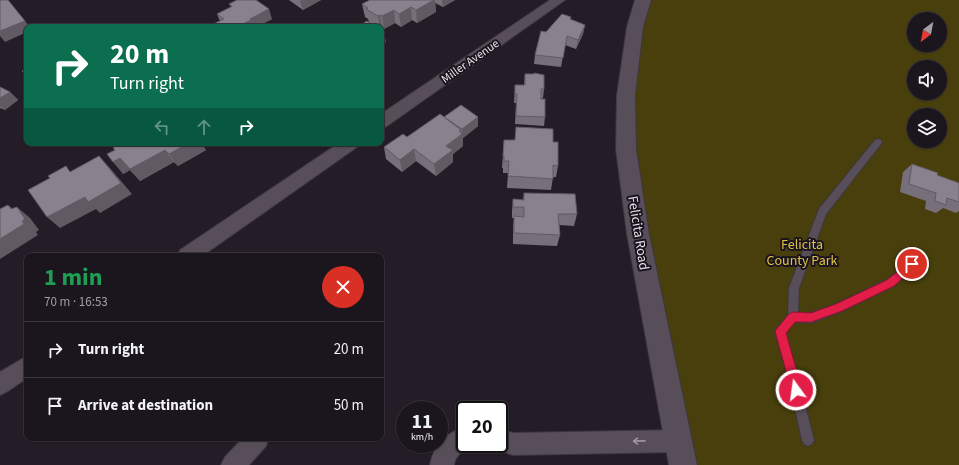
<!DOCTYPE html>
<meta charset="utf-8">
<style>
:root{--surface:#1b161d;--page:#28232a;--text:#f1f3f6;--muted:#a09fa4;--line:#39353b}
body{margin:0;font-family:"Source Sans 3",sans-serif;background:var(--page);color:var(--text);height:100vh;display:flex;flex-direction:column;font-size:15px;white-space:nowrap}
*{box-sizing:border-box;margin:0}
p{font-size:13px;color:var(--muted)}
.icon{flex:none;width:22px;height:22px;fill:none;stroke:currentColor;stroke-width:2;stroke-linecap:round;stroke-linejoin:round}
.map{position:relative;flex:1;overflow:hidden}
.side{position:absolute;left:24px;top:253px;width:360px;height:188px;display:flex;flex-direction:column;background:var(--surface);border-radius:8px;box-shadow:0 1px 3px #0004,0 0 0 1px var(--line)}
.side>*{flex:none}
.banner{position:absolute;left:24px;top:24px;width:360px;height:122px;border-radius:8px;box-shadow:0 1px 3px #0004,0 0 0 1px var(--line);background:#0b6e4f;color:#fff;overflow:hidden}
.needle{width:26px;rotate:212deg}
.fabs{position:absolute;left:907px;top:12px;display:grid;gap:8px}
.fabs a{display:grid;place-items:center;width:40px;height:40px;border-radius:50%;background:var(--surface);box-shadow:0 1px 3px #0004,0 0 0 1px var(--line);font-size:20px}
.speed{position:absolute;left:396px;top:401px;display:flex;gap:8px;font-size:20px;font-weight:700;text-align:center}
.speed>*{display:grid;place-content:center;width:52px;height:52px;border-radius:50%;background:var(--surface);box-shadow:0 1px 3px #0004,0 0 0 1px var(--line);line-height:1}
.speed small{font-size:10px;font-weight:400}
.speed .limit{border:2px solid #111;border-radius:6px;background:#fff;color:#111}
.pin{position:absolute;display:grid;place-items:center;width:34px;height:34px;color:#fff;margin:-17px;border:2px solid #fff;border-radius:50%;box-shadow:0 1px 4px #0007}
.me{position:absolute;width:44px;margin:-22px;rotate:346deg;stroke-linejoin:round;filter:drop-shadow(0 0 3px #0008)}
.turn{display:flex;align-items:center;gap:14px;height:84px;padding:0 20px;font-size:18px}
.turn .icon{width:52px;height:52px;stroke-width:2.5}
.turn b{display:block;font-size:28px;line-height:34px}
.lanes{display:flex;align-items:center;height:38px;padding:0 20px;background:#0003;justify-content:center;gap:20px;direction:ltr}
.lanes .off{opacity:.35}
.round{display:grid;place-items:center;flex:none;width:42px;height:42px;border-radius:21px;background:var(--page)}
.head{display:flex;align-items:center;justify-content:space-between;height:68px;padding:0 20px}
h1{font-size:24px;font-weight:700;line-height:30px;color:#1e9e55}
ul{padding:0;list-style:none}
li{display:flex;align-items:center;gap:12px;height:56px;padding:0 20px;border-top:1px solid var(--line)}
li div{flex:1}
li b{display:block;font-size:15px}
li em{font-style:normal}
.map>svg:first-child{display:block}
.green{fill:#483f0c;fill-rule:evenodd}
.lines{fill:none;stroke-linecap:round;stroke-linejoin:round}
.lane-casing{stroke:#3d373f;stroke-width:2}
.street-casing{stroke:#3d373f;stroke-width:2}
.secondary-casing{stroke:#3d373f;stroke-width:2}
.lane{fill:#574e5a;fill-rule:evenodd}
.street{fill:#574e5a;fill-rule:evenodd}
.secondary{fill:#574e5a;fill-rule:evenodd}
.wall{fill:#776f7a}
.shaded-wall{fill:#615a63}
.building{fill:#8a818e;stroke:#615a63}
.oneway{stroke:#9e96a0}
.route{fill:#e11d48;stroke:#92132f}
.labels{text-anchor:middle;stroke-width:4;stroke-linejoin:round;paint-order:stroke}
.far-street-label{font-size:12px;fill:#e4dfe6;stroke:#1b141e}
.street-label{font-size:14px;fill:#e4dfe6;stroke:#1b141e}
.park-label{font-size:14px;fill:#ddc342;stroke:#1b141e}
</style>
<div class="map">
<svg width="959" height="465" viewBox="0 0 959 465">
<rect width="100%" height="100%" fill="#241d27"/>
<!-- green -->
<path class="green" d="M 643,0 L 959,0 L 959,465 L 683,465 L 626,149 ZM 914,19 L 940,19 L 940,45 L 914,45 ZM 914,67 L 940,67 L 940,93 L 914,93 ZM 914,115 L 940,115 L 940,141 L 914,141 Z"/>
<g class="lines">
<defs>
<path id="lane" d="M 878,139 L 881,140 L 882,142 L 881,144 L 826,214 L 799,288 L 798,313 L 811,313 L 836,304 L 887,280 L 909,262 L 912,261 L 915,262 L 917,265 L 915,268 L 893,286 L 842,311 L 811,323 L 795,322 L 785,332 L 798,377 L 814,440 L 812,444 L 808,446 L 804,444 L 802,440 L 788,377 L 775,331 L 788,315 L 789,288 L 819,209 L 875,140 Z"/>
<path id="street" d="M 550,0 L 565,0 L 387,126 L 381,128 L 381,114 Z
M 339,143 L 359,143 L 357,147 L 202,256 L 178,256 L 180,250 Z
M 27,356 L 27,378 L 8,391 L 0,395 L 0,372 Z
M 465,427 L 465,444 L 474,444 L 473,446 C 464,450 455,455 454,465 L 430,465 C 434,444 446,433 465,427 Z
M 499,429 L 513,433 L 678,430 L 686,433 L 689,441 L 686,449 L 678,452 L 513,455 L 491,448 L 489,444 L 499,444 Z
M 243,438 L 269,438 L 266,446 L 249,465 L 221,465 L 225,457 Z"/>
<path id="secondary" d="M 635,0 L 651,0 L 643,27 L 635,95 L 636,149 L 649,234 L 697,465 L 669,465 L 627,234 L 616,149 L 617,95 L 627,27 Z"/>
</defs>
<!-- lane casing -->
<use href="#lane" class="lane-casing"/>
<!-- street casing -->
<use href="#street" class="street-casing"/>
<!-- secondary casing -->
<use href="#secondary" class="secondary-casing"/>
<!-- lane -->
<use href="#lane" class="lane"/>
<!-- street -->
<use href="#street" class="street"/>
<!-- secondary -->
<use href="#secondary" class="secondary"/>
</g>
<!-- wall -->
<path class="wall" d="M 289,0 L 321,0 L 303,10 Z
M 370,0 L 455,0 L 443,7 L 435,3 L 436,12 L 417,23 L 412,20 L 401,27 L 395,23 L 384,29 L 381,27 L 376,27 L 369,22 L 368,19 L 365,17 L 362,4 Z
M 229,4 L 272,19 L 256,27 L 210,27 L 209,26 L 220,21 L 217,14 L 231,7 Z
M 571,20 L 585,25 L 583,34 L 576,49 L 565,45 L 561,67 L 534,64 L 535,55 L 546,32 Z
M 525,74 L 544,89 L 543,98 L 541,98 L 545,117 L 544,126 L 515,124 L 516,103 L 514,103 L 515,85 L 524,85 Z
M 0,87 L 10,92 L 18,100 L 5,110 L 0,108 Z
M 444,117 L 478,117 L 478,126 L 463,138 L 463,146 L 453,154 L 453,162 L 436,176 L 416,161 L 402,172 L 386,159 L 384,147 L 407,137 Z
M 504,140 L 553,142 L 558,166 L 556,177 L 553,177 L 551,190 L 507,188 L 508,173 L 503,173 L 503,168 L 502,168 Z
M 115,150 L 206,150 L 178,166 L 174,162 L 140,181 L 130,170 L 123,174 Z
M 912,164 L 937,175 L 959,183 L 959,211 L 956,213 L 943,208 L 936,213 L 925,209 L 926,201 L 900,192 L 903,172 Z
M 524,193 L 577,214 L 574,226 L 559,225 L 560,235 L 557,246 L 513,244 L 513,227 L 514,218 L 512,218 L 512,211 L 513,199 L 523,200 Z"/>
<!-- shaded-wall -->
<path class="shaded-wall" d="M 302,0 L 321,0 L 303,10 L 300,1 Z
M 434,0 L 435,0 L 436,12 L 417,23 L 416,10 Z
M 442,0 L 455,0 L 443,7 Z
M 411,7 L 412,20 L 401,27 L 399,14 Z
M 269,9 L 272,19 L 256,27 L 236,27 Z
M 394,10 L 395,23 L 384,29 L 382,16 Z
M 380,15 L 382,28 L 381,29 L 381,27 L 380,27 L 378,16 Z
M 25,21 L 30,27 L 27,27 L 27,32 L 5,42 L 0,36 L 0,31 Z
M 585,25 L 583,34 L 576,49 L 578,40 Z
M 384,33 L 386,42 L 381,45 L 381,35 Z
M 10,92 L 18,100 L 5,110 L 0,106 L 0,98 Z
M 478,117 L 478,126 L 463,138 L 463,146 L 453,154 L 453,162 L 436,176 L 434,164 L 446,146 L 459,131 L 461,130 L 461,134 L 462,134 L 462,129 Z
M 189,143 L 202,143 L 206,150 L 178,166 L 169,154 Z
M 414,149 L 416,161 L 402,172 L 400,160 Z
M 165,150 L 174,162 L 140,181 L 130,170 L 123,174 L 113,162 L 120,158 Z
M 99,156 L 110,168 L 132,194 L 100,213 L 96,209 L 60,228 L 47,217 Z
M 8,205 L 22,216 L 17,207 L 30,218 L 39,230 L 36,232 L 38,235 L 0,259 L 0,239 L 11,209 Z"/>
<!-- building -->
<path class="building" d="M 0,0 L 8,0 L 25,21 L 0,31 Z
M 237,0 L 256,0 L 269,9 L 250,19 L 251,20 L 236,27 L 210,27 L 209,26 L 224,19 L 217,14 L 231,7 L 232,6 L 229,4 Z
M 370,0 L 434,0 L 416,10 L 411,7 L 399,14 L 394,10 L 382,16 L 380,15 L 378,16 L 366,9 L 368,8 L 362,4 Z
M 562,14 L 571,17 L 570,19 L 585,25 L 578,40 L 567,36 L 563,58 L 535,55 L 541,31 L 546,32 Z
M 367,21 L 376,27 L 357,27 Z
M 381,30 L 384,33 L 381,35 Z
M 27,69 L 27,77 L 22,71 Z
M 534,73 L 544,75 L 544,89 L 541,89 L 541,99 L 545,99 L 545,117 L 516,116 L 517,94 L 515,94 L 515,85 L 525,85 L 525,74 L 534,74 Z
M 0,87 L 10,92 L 0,98 Z
M 461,105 L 478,117 L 462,129 L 444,117 Z
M 440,114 L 461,130 L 459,131 L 462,134 L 446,146 L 453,150 L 434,164 L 414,149 L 400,160 L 384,147 L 403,134 L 407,137 Z
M 516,127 L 553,129 L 553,142 L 558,142 L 558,166 L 553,165 L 553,179 L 508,176 L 509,161 L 504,161 L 504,156 L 503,156 L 504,140 L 515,140 Z
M 113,143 L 189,143 L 169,154 L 165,150 L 130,169 L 120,158 L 113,162 L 107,154 L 115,150 L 113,148 L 116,146 Z
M 99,156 L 121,183 L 88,202 L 85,197 L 47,217 L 28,190 L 50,178 L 48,176 L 66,166 L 70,172 Z
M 912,164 L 938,173 L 937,175 L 959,183 L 959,202 L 947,198 L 946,205 L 935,201 L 936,193 L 909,184 Z
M 524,193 L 575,194 L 577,214 L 558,214 L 560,235 L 514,233 L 514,216 L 524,217 L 524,207 L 513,207 L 513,199 L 524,200 Z
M 8,205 L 11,209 L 17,207 L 25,219 L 22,221 L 24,224 L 0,239 L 0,209 Z
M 27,311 L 27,316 L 24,313 Z"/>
<!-- one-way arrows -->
<defs><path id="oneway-shaft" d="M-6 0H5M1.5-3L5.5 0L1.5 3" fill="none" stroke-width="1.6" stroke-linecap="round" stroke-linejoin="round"/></defs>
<use class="oneway" href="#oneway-shaft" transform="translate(639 441) rotate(179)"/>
<!-- route -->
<path class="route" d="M 912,260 L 915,262 L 916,264 L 915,267 L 894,286 L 842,311 L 811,322 L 795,322 L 786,333 L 802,390 L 800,393 L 796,395 L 792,393 L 775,331 L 789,314 L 793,312 L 811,313 L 836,304 L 887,280 Z"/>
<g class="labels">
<!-- far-street labels -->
<g class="far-street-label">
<text transform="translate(470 61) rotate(-35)" y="4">Miller Avenue</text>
</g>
<!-- street labels -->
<g class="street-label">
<text transform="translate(639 233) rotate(81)" y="5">Felicita Road</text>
</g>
<!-- park labels -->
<g class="park-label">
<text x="802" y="249">Felicita<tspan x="802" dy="16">County Park</tspan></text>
</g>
</g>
</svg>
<div class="fabs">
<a><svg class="needle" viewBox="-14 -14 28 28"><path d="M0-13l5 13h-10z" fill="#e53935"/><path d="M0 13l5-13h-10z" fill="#a09fa4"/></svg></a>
<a><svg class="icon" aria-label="sound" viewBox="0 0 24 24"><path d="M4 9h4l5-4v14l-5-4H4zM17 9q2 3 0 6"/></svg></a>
<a><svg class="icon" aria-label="layers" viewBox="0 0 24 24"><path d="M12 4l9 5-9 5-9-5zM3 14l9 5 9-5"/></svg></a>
</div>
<div class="speed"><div>11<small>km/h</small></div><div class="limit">20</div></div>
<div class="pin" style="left:912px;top:264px;background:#d93025"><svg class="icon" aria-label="arrive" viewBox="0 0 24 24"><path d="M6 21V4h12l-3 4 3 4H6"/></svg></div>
<svg class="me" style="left:796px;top:390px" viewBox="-20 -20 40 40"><circle r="17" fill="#e11d48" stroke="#fff" stroke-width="3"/><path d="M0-11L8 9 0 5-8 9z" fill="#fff"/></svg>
<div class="banner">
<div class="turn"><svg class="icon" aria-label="right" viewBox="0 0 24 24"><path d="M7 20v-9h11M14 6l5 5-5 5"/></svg><div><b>20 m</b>Turn right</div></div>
<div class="lanes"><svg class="icon off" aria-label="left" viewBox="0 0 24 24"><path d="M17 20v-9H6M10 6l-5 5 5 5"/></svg><svg class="icon off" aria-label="ahead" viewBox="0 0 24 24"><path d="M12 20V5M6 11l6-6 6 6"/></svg><svg class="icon" aria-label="right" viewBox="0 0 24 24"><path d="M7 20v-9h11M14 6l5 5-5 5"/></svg></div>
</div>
<section class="side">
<div class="head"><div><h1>1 min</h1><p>70 m · 16:53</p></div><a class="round" style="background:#d93025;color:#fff"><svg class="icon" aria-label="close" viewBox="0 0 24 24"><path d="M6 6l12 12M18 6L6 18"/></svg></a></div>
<ul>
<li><svg class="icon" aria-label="right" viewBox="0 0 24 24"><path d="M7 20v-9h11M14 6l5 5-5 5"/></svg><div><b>Turn right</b></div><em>20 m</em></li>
<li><svg class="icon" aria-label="arrive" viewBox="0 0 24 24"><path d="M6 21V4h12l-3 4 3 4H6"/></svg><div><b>Arrive at destination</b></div><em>50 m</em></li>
</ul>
</section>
</div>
